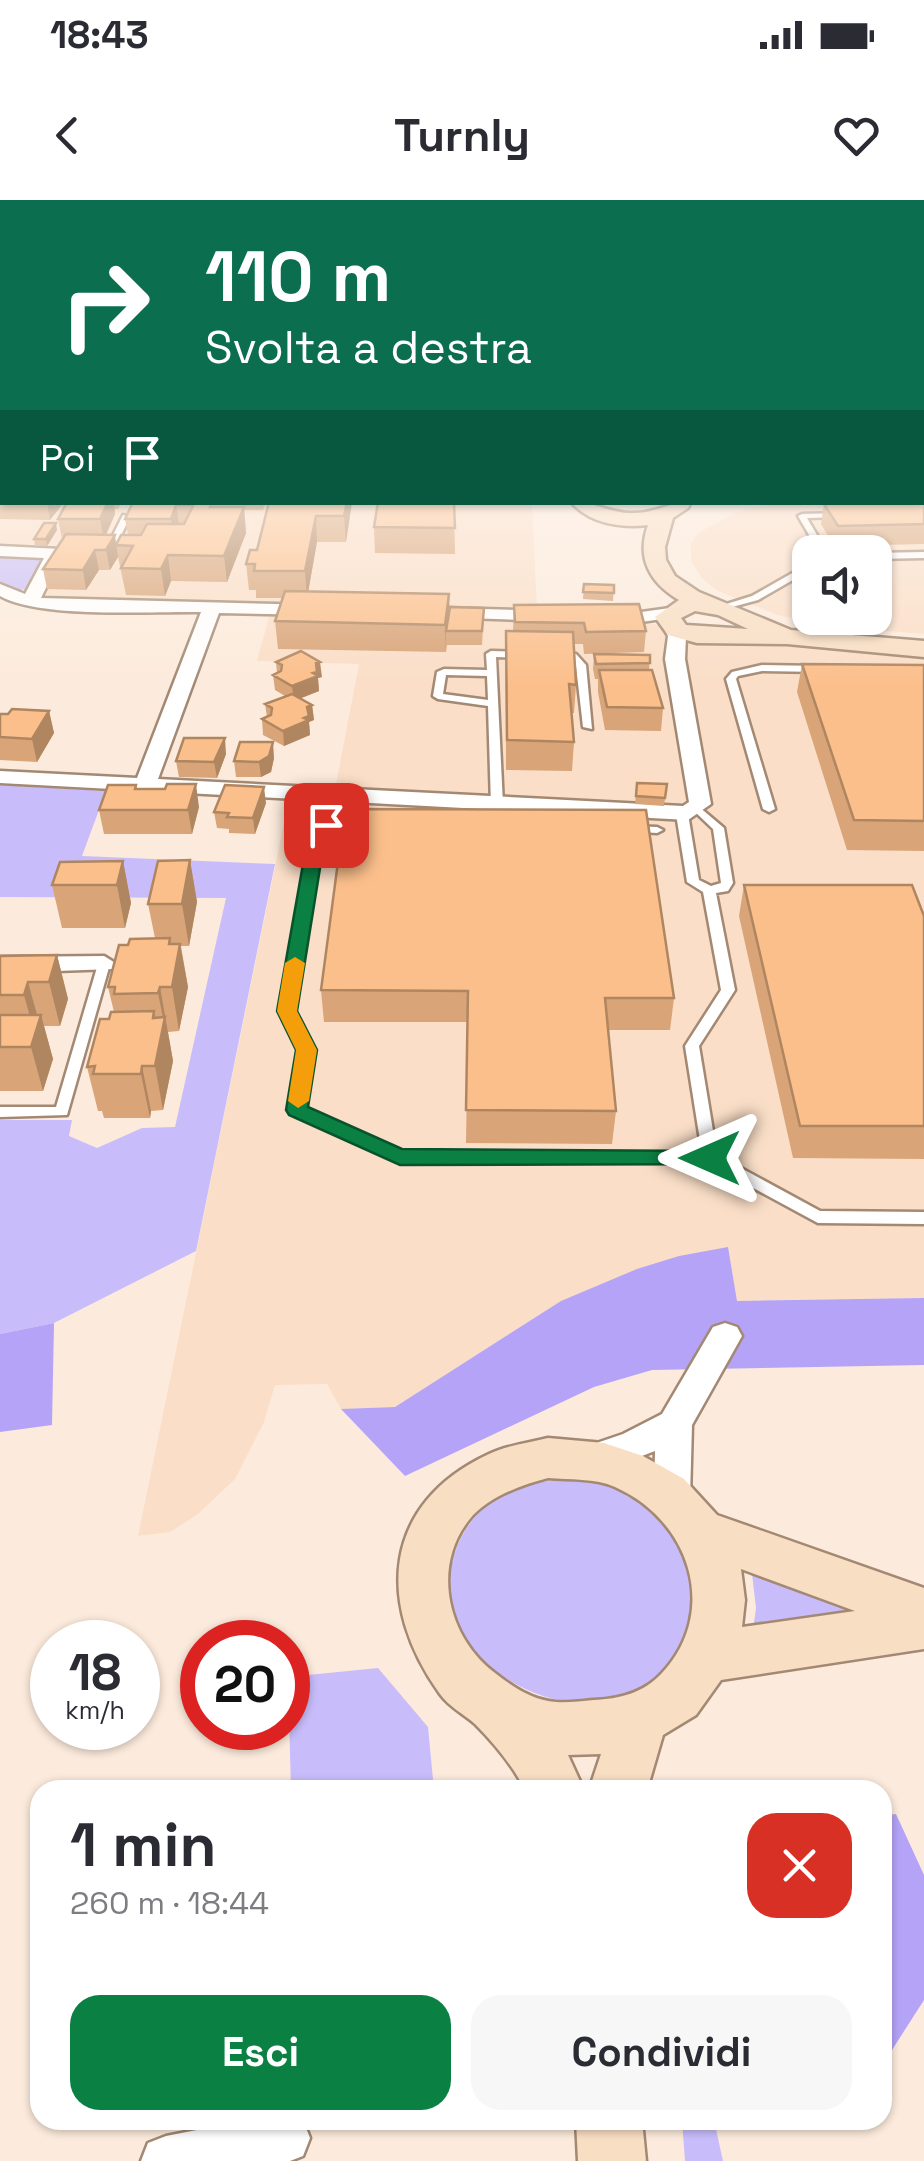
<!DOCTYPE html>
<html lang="it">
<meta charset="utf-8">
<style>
:root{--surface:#fff;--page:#f7f7f7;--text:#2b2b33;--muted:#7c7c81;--accent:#0b8043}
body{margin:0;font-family:"Space Grotesk",sans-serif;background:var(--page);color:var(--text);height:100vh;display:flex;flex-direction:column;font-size:38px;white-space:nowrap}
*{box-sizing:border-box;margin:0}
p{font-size:32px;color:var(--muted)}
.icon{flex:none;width:55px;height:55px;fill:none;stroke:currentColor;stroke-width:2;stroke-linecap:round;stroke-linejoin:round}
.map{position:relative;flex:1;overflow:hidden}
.panel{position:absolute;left:30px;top:1580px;width:862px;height:350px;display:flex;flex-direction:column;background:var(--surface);border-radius:30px;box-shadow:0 2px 8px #0004}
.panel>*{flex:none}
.guide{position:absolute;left:0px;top:0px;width:925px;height:305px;box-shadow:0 2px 8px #0004;background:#0b6e4f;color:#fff;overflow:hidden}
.tools{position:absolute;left:792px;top:335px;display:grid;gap:20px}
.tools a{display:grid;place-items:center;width:100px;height:100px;border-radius:20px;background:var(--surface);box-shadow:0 2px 8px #0004;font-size:50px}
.speed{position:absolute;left:30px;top:1420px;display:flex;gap:20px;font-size:50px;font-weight:700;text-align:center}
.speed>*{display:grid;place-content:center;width:130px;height:130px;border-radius:50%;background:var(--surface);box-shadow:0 2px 8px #0004;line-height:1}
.speed small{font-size:25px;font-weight:400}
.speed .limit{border:15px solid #d22;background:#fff;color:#111}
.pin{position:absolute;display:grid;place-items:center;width:85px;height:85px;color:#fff;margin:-42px;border-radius:20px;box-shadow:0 5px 15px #0006}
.me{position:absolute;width:110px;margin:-55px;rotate:270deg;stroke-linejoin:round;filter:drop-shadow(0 0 8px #0008)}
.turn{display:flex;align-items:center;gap:35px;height:210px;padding:0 40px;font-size:45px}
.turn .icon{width:130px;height:130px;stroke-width:2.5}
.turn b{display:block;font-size:70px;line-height:85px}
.then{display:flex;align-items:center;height:95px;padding:0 40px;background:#0003;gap:20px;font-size:38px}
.round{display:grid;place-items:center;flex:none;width:105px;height:105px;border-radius:30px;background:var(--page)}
.head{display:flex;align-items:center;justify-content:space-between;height:170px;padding:0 40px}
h1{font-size:60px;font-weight:600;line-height:75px}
.button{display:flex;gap:20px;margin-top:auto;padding:20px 40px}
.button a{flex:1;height:115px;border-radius:30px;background:var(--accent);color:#fff;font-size:40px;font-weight:600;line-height:115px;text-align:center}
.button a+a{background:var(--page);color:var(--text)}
.status{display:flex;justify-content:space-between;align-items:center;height:70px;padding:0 50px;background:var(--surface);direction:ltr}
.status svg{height:28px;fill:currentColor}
header{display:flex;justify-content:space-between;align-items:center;height:130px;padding:0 40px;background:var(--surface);font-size:45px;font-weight:600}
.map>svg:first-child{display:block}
.built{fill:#fadec7;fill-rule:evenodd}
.green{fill:#c8bdfa}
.forest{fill:#b4a3f7}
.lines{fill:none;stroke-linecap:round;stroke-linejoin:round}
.service-casing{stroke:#a38973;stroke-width:5}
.minor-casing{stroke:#a38973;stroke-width:5}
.secondary-casing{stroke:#a38973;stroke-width:5}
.motorway-casing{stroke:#d8d6d5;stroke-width:6}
.service{fill:#fff;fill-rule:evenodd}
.minor{fill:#fff;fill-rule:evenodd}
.secondary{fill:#f8dec3;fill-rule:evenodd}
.motorway{fill:#e89137;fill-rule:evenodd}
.wall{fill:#d8a478}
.shaded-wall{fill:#b08661}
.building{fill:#fbbf8b;stroke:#b08661;stroke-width:2.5}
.route{fill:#0b8043;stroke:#07532c;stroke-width:2.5}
.slow{fill:#f59e0b}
</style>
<div class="status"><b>18:43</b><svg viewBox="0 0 49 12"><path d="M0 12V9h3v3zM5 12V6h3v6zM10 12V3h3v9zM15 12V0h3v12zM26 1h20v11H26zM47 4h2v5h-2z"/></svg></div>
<header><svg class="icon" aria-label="back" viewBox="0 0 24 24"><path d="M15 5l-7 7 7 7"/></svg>Turnly<svg class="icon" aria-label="heart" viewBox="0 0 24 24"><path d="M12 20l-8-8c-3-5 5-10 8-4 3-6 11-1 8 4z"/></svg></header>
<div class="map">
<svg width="924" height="1961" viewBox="0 0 924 1961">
<rect width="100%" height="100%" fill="#fcebdc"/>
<!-- built -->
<path class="built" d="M 0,231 L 2,302 L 532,303 L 537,410 L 44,397 L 38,394 L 58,352 L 55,348 L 0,345 Z
M 924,285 L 924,434 L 830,426 L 778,415 L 718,391 L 702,378 L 691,361 L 691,344 L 697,334 L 736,312 L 770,304 L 922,302 ZM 810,352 L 875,352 L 875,418 L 810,418 Z
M 270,413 L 644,422 L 726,439 L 924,455 L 924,1098 L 737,1101 L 728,1048 L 679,1056 L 561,1101 L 395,1207 L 341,1209 L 327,1184 L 275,1185 L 264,1222 L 235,1279 L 198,1314 L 170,1332 L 138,1336 L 289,599 L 333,600 L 359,464 L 257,461 Z"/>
<!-- green -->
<path class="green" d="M 0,352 L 46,357 L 29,388 L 17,391 L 0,382 Z
M 0,585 L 106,591 L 82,656 L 275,664 L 196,1051 L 54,1123 L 0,1134 L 0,920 L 72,920 L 69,936 L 97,948 L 142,928 L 175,927 L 226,698 L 0,697 Z
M 571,1278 C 596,1283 622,1287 643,1302 C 693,1337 717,1411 673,1461 C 614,1529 519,1507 468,1444 C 432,1400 450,1325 498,1298 C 521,1284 545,1281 571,1278 Z
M 752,1374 L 885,1411 L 753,1430 L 756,1408 Z
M 378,1468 L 428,1527 L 434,1590 L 291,1590 L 288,1477 Z
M 682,1920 L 714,1920 L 723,1961 L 685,1961 Z"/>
<!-- forest -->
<path class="forest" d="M 728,1047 L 737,1101 L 924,1098 L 924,1165 L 652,1170 L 594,1187 L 405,1276 L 341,1209 L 395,1207 L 561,1101 L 637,1069 L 679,1056 Z
M 54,1123 L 52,1225 L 0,1232 L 0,1134 Z
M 896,1614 L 924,1675 L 924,1800 L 883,1864 L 883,1616 Z"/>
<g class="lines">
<defs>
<path id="service" d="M 843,313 L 844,315 L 840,317 L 807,318 L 827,352 L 819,352 L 798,316 L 802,314 Z
M 123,315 L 130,317 L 115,348 L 111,351 L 102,350 L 102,346 L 108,345 Z
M 924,352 L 924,358 L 875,359 L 875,353 Z
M 810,363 L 810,370 L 758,400 L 721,410 L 717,407 L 752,396 Z
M 491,451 L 526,452 L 531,455 L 526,458 L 496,457 L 503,605 L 497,608 L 491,605 L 488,506 L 438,499 L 433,496 L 437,472 L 444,469 L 487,470 L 486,454 ZM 446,475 L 487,476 L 488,500 L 443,494 Z
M 554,452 L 576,454 L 586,465 L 592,529 L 583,527 L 576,466 L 570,459 L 551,457 L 549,455 Z
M 762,465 L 820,466 L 825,469 L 820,472 L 762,471 L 738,476 L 736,479 L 775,609 L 769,612 L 763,609 L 726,479 L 732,472 Z
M 698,606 L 724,628 L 733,683 L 728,691 L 716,693 L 735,790 L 699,846 L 717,955 L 820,1011 L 924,1012 L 924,1024 L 818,1023 L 707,963 L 400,962 L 292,913 L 290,910 L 299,850 L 280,811 L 310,636 L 322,623 L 361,620 L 367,623 L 365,625 L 329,628 L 322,637 L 294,811 L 313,850 L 304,908 L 402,952 L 702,953 L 685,846 L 721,790 L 703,692 L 687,682 L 676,614 L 678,612 L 686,612 L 688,614 L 699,680 L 711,686 L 721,683 L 713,629 L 692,609 Z
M 629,626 L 657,627 L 663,630 L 657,633 L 625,631 L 625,627 Z
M 104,760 L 110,764 L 67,915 L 0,917 L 0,907 L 56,907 L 98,764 Z"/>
<path id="minor" d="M 0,346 L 61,349 L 63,353 L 41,398 L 318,405 L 327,410 L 318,415 L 219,413 L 158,579 L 683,606 L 689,602 L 665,459 L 668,436 L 664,428 L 673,422 L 680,424 L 686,436 L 685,459 L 711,604 L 688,620 L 0,583 L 0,571 L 137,578 L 201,412 C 151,411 40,419 0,396 L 0,384 L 25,394 L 44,358 L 0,356 Z
M 444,408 L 553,411 L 562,416 L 553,421 L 438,417 L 435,413 Z
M 670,408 L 676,409 L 676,417 L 634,423 L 625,418 L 634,413 Z
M 104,756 L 117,764 L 113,769 L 0,773 L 0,757 Z
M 725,1123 L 737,1127 L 742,1136 L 692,1225 L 690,1298 L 685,1309 L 672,1314 L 659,1309 L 654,1298 L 655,1251 L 592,1275 L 579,1271 L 574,1260 L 579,1249 L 623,1234 L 662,1214 L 713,1127 Z
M 248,1920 L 303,1920 L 310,1938 L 303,1956 L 290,1961 L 141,1961 L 148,1943 L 166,1936 Z"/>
<path id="secondary" d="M 922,246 L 924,246 L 924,258 L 922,258 Z
M 571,302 C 596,302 611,314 635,313 C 655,313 670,302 691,302 L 688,308 L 673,318 L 665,347 L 666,360 L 675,376 L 699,392 L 791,430 L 924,441 L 924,457 L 787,444 L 697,443 L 668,435 L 655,417 L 679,400 C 650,383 636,358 648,325 C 621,328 590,324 571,302 ZM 695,411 L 718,415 L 748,429 L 686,425 L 681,418 Z
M 548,1238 L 604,1243 L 643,1256 L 684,1279 L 717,1315 L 924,1388 L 924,1449 L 721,1480 L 696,1515 L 663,1535 L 647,1590 L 589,1590 L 601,1554 L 568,1555 L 584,1590 L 525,1590 C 514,1567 492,1541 475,1524 C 464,1514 449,1507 440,1494 C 376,1405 381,1304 489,1254 C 508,1245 528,1243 548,1238 ZM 548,1278 C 570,1280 595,1278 615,1287 C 690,1320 720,1411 662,1473 C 644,1493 619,1499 594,1500 C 581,1501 568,1503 556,1502 C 532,1500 513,1487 495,1473 C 448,1438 431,1368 469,1320 C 487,1297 521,1285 548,1278 ZM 741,1369 L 855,1411 L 742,1427 L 745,1400 Z
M 576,1920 L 642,1920 L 646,1961 L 578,1961 Z"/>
<path id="motorway" d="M 922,229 L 924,229 L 924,245 L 922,245 Z"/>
</defs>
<!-- service casing -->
<use href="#service" class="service-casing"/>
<!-- minor casing -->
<use href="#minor" class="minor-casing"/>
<!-- secondary casing -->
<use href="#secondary" class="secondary-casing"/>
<!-- motorway casing -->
<use href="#motorway" class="motorway-casing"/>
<!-- service -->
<use href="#service" class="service"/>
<!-- minor -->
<use href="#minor" class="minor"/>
<!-- secondary -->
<use href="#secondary" class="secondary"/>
<!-- motorway -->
<use href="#motorway" class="motorway"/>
</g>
<!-- wall -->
<path class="wall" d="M 0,212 L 2,212 L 2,302 L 64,302 L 50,320 L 0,319 Z
M 66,302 L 122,302 L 118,309 L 115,309 L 115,314 L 106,335 L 116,344 L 128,335 L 125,319 L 133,302 L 211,302 L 213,307 L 212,302 L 266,302 L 263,310 L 244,310 L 246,333 L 227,382 L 171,381 L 165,396 L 126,395 L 118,357 L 110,370 L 99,370 L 86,390 L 47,389 L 43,369 L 62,339 L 58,319 Z
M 269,302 L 352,302 L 346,342 L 317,342 L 308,392 L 450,407 L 484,408 L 482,445 L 447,445 L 446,452 L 278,449 L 275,421 L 283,398 L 256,398 L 256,390 L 249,390 L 246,364 L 257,350 Z
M 454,302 L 455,354 L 375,353 L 374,327 Z
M 924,302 L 924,344 L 834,346 L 821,324 L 824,304 Z
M 57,330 L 47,346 L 35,346 L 34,339 Z
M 810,376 L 810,391 L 794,386 L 796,379 Z
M 584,384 L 614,385 L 613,401 L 583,399 Z
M 514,405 L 646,431 L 644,452 L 584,454 L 583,444 L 574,444 L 576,485 L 574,513 L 572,513 L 574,542 L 572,571 L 506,570 L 506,459 L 513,431 Z
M 594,454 L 650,455 L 649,470 L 663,508 L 661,531 L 605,530 L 598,492 L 598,479 L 595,479 L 593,469 Z
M 276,462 L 322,477 L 318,478 L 319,491 L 301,498 L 312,505 L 314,520 L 309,522 L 310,535 L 284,546 L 263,535 L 262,519 L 267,517 L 265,504 L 285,496 L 275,490 L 273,475 L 277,473 Z
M 802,464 L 924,465 L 924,651 L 847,650 L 797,492 Z
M 49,511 L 54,533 L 37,562 L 0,560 L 0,514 Z
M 226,554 L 217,578 L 179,577 L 176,561 Z
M 274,558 L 271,572 L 261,577 L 236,577 L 234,561 Z
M 637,583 L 667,584 L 664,606 L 635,604 Z
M 136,585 L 137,589 L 199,607 L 192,634 L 104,634 L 99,610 Z
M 266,603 L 255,634 L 229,633 L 229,629 L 217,628 L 214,612 Z
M 345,609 L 674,798 L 670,830 L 608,830 L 616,911 L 612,944 L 466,943 L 468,822 L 324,822 L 321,790 Z
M 190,660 L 197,702 L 189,746 L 181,746 L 188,787 L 179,831 L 168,832 L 173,861 L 163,910 L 151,911 L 150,918 L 104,918 L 102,911 L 98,911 L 87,867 L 114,812 L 108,787 L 128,745 L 155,738 L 148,704 Z
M 123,661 L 131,703 L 125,728 L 62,728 L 52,685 Z
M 744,685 L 924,716 L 924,959 L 793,958 L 739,716 Z
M 57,755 L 68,799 L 60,826 L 44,826 L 53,859 L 43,891 L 0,891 L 0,756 Z"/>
<!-- shaded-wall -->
<path class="shaded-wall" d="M 2,244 L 2,275 L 0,278 L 0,247 Z
M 47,302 L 64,302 L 50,320 Z
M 108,302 L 114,302 L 115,314 L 104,339 L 100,319 Z
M 347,302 L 352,302 L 346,342 L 344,316 Z
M 176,305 L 179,324 L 174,339 L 171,319 Z
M 244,307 L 246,333 L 227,382 L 224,356 Z
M 316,316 L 317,342 L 307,398 L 305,371 Z
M 56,323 L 57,330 L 47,346 L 46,339 Z
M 115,335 L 118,357 L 110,370 L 106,350 Z
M 95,350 L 99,370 L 86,390 L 83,370 Z
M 168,355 L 171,381 L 165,396 L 161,369 Z
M 449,394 L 450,422 L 446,431 L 446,452 L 445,425 Z
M 320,462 L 322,477 L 318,478 L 319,491 L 294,501 L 292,486 L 316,463 Z
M 312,505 L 314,520 L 309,522 L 310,535 L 284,546 L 283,531 L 307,507 Z
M 49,511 L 54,533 L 37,562 L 32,539 Z
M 225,538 L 226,554 L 217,578 L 214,562 Z
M 273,542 L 274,558 L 271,572 L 261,577 L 259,562 Z
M 196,584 L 199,607 L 192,634 L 188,610 Z
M 264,587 L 266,603 L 255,634 L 253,618 Z
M 190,660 L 197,702 L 189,746 L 182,704 Z
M 123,661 L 131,703 L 125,728 L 117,685 Z
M 170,738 L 175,768 L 180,744 L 188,787 L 179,831 L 172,787 L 169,744 Z
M 57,755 L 68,799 L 60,826 L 49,782 Z
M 28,782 L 39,822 L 41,815 L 53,859 L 43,891 L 31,847 L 35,835 L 24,795 Z
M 160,787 L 173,861 L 163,910 L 155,866 L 153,818 L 154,811 L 160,842 L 164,823 L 158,793 Z
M 142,866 L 151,911 L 150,918 L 141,874 Z"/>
<!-- building -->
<path class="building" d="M 0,212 L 2,212 L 2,244 L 0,247 Z
M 0,274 L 2,274 L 2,299 L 0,299 Z
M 67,302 L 108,302 L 100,319 L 58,319 Z
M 133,302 L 195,302 L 193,305 L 176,305 L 171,319 L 125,319 Z
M 195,302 L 212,303 L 210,307 L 244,307 L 224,356 L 168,355 L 161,369 L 121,368 L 133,346 L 116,345 L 121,335 L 141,335 L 147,324 L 184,324 Z
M 269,302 L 347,302 L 344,316 L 316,316 L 305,371 L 254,371 L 255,364 L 246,364 L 250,350 L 257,350 Z
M 378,302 L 454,302 L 455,328 L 374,327 Z
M 922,302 L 924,302 L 924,324 L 838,326 L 824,304 Z
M 44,323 L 56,323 L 46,339 L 34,339 Z
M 66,334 L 115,335 L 106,350 L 95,350 L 83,370 L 43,369 Z
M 803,374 L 810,376 L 810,383 L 796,379 Z
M 584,384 L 614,385 L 614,393 L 583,392 Z
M 285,391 L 449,394 L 445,425 L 275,421 Z
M 639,404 L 646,431 L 586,432 L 584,423 L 515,422 L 514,405 Z
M 450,407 L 484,408 L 482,431 L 446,431 Z
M 506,431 L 573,432 L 576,485 L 569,484 L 574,542 L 507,540 Z
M 301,451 L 320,462 L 316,463 L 317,472 L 313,473 L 318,476 L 292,486 L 273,475 L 281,471 L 282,465 L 276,462 Z
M 594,454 L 650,455 L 650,463 L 596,464 Z
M 802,464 L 924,465 L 924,621 L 854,620 Z
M 599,470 L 652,470 L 663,508 L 607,507 Z
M 292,494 L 312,505 L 307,507 L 309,516 L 304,518 L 309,520 L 283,531 L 262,519 L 271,515 L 272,508 L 265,504 Z
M 12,509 L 49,511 L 32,539 L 0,537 L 0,514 L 8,514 Z
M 184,538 L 225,538 L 214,562 L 176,561 Z
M 240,542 L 273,542 L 269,556 L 259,562 L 234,561 Z
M 637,583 L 667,584 L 665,598 L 636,596 Z
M 167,584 L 196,584 L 188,610 L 99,610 L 108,585 L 136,585 L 135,589 L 165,589 Z
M 225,585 L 264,587 L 253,618 L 227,617 L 229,613 L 214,612 Z
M 345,609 L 646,610 L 674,798 L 605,798 L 616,911 L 466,910 L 468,791 L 321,790 Z
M 190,660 L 182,704 L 148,704 L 158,661 Z
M 123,661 L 117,685 L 52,685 L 60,662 Z
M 744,685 L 912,685 L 924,716 L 924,926 L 800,926 Z
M 170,738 L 169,744 L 180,744 L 172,787 L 160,787 L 158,793 L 114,794 L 115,787 L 108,787 L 119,745 L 128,745 L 130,739 Z
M 57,755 L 49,782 L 28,782 L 24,795 L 0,795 L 0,756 Z
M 154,811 L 153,818 L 165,817 L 155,866 L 142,866 L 141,874 L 93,874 L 95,866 L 87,867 L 100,819 L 109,819 L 111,812 Z
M 0,815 L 41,815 L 31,847 L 0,847 Z"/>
<!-- sky -->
<linearGradient id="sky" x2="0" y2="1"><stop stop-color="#87a1e0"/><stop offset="0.44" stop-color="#fef6ef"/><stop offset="1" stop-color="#fef6ef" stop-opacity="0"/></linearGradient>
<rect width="924" height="486" fill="url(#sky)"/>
<!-- route -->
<path class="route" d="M 326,620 L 335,625 L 325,637 L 297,811 L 317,850 L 308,907 L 402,949 L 710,951 L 718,953 L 721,958 L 718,964 L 400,965 L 289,915 L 286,910 L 296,850 L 277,811 L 308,636 Z"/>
<!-- slow -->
<path class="slow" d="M 295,757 L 305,763 L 297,811 L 317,850 L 309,901 L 298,908 L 288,901 L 296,850 L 277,811 L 285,763 Z"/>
</svg>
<div class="tools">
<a><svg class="icon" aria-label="sound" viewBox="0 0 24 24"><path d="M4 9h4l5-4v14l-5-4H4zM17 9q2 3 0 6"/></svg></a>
</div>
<div class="speed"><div>18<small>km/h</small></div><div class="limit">20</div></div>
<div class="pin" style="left:326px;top:625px;background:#d93025"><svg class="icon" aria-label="arrive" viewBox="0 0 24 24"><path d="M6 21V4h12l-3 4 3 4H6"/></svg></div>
<svg class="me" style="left:710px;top:958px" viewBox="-20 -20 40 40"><path d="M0-17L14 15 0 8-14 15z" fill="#0b8043" stroke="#fff" stroke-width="4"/></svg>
<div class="guide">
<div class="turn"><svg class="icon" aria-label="right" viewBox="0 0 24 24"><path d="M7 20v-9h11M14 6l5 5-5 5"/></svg><div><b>110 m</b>Svolta a destra</div></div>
<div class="then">Poi<svg class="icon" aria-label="arrive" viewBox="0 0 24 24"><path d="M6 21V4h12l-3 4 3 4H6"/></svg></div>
</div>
<section class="panel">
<div class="head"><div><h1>1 min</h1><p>260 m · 18:44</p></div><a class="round" style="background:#d93025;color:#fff"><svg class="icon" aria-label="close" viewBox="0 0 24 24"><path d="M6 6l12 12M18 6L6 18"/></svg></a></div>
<div class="button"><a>Esci</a><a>Condividi</a></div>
</section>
</div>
